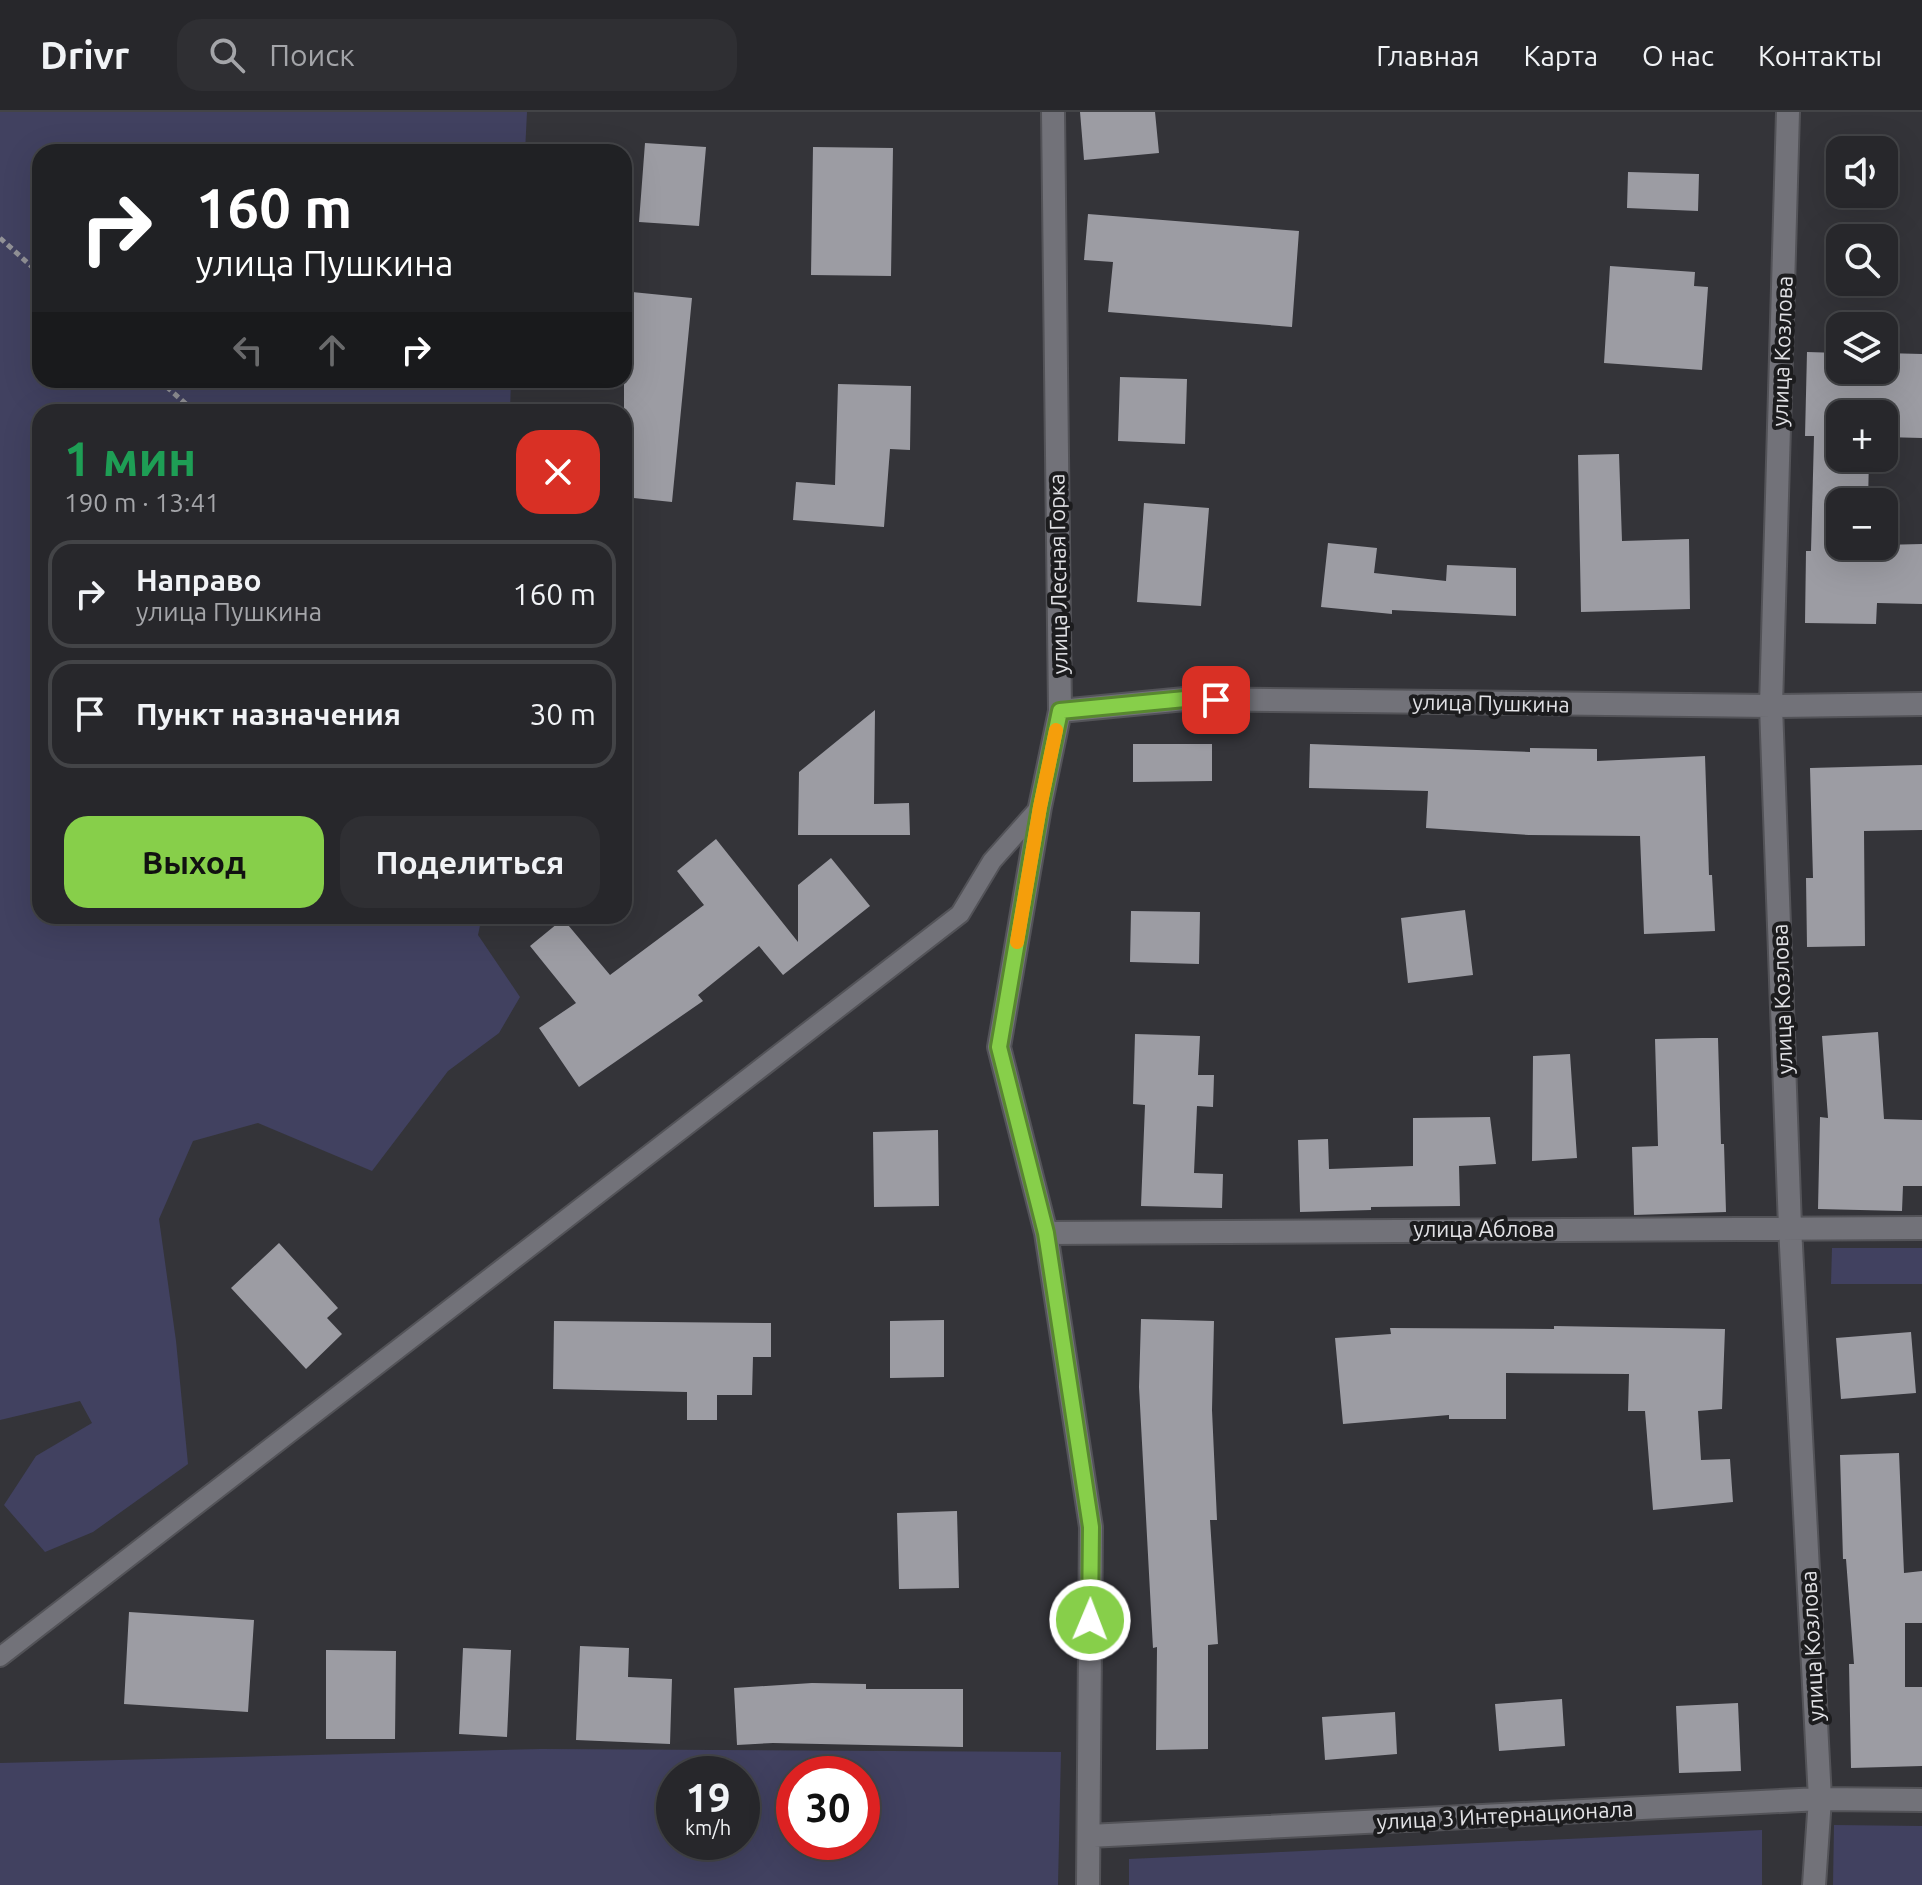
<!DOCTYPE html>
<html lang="ru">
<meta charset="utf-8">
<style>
:root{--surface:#27272b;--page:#2f2f33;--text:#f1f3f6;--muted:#a4a5a9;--line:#434447;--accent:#87cf4a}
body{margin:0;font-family:Ubuntu,sans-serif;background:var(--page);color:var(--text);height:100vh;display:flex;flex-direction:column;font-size:30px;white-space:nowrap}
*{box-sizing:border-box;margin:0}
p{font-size:26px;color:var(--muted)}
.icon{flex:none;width:44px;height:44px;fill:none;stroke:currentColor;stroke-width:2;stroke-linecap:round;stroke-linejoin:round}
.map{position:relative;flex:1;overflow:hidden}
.details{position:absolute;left:32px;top:292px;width:600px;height:520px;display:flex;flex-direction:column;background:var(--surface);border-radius:24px;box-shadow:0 8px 32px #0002,0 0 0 2px var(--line)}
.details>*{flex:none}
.guide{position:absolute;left:32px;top:32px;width:600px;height:244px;border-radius:24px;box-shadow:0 8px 32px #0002,0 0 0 2px var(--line);background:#202124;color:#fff;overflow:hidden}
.controls{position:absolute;left:1826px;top:24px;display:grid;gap:16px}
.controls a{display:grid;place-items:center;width:72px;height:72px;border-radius:16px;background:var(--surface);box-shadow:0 8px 32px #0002,0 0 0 2px var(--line);font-size:40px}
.speed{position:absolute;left:656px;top:1644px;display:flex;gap:16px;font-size:40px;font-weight:700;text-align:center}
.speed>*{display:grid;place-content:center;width:104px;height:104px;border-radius:50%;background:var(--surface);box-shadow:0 8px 32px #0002,0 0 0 2px var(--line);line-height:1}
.speed small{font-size:20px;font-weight:400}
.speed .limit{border:12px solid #d22;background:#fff;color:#111}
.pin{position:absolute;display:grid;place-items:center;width:68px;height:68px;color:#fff;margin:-34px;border-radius:16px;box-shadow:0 4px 12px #0006}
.me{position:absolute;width:88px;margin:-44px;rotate:1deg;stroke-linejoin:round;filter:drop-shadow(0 0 6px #0008)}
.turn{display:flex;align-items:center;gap:28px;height:168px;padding:0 32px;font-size:36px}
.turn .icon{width:104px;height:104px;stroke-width:2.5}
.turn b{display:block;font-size:56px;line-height:68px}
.lanes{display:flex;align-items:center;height:76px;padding:0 32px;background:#0003;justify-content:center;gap:40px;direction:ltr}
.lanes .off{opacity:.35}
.round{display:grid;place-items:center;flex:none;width:84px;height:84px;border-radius:24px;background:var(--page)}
.headline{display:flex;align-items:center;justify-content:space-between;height:136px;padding:0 32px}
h1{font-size:48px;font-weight:600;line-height:60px;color:#1e9e55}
.button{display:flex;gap:16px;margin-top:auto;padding:16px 32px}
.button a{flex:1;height:92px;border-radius:24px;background:var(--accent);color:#111;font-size:32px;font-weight:600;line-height:92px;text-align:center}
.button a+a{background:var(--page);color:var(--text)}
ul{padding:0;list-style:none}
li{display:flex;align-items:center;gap:24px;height:108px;margin:0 16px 12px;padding:0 16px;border:4px solid var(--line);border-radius:24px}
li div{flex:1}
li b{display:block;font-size:30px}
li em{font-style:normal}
header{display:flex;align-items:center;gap:48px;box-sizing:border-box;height:112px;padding:0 40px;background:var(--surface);border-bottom:2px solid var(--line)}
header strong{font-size:38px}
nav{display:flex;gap:44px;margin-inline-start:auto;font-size:28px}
.search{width:560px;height:72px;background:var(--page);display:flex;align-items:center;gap:20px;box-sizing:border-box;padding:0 28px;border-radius:24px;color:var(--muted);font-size:30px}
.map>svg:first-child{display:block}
.green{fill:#414160;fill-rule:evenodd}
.building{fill:#9c9ca3}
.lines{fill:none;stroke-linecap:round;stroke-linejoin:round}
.service-casing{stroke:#535358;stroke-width:22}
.minor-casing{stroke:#535358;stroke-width:26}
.path{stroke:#929297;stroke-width:5;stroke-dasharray:6 4;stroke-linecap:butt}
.service{stroke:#727279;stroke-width:18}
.minor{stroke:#727279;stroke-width:22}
.route-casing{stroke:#588730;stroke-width:20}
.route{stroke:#87cf4a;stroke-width:14}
.slow{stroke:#f59e0b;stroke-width:14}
.labels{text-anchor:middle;stroke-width:8;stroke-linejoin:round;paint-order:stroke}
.street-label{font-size:22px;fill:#e2e2e6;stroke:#1c1c1e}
</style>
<header>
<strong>Drivr</strong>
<div class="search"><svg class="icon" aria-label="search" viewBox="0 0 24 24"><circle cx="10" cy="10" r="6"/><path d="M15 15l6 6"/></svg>Поиск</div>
<nav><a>Главная</a><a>Карта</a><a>О нас</a><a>Контакты</a></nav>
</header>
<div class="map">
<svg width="1922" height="1773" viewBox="0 0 1922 1773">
<rect width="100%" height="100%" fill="#343439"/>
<!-- green -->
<path class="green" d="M 0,0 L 527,0 L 525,40 L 40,40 L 40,268 L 511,268 L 510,300 L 40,300 L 40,804 L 482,804 L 478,823 L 520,885 L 499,921 L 448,959 L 372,1059 L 258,1011 L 193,1029 L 159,1107 L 176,1229 L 188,1352 L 93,1420 L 45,1440 L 4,1393 L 36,1344 L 92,1311 L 80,1289 L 0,1308 Z
M 1832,1136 L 1922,1136 L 1922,1172 L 1831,1172 Z
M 541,1637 L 1061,1640 L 1058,1773 L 0,1773 L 0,1651 ZM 674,1662 L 742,1662 L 742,1730 L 674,1730 ZM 794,1662 L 862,1662 L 862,1730 L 794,1730 Z
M 1834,1713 L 1922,1714 L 1922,1773 L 1833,1773 Z
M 1762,1718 L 1762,1773 L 1129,1773 L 1129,1747 Z"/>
<!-- building -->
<path class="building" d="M 1080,0 L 1155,0 L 1159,41 L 1084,48 Z
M 645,31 L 706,35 L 699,114 L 639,110 Z
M 813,35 L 893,36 L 891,164 L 811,163 Z
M 1628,60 L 1699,62 L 1698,99 L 1627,96 Z
M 1088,102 L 1299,119 L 1292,215 L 1108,200 L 1113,150 L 1084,148 Z
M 1610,154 L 1695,160 L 1694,174 L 1708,175 L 1702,258 L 1604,251 Z
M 632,180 L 692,186 L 672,390 L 624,385 L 624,263 Z
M 1807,240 L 1840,241 L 1840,258 L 1884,258 L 1884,241 L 1922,242 L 1922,326 L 1884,325 L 1884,302 L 1840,302 L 1840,346 L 1869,346 L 1868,390 L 1840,390 L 1840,434 L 1922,432 L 1922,492 L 1877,491 L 1876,512 L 1805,511 L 1806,439 L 1811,439 L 1814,324 L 1805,324 Z
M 1120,265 L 1187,267 L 1185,332 L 1118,329 Z
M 838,272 L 911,274 L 910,338 L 890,337 L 884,415 L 793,408 L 796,370 L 835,373 Z
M 1619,342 L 1622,429 L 1689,427 L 1690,497 L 1581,500 L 1578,343 Z
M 1144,391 L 1209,396 L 1201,494 L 1137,490 Z
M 1328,431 L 1377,436 L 1374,461 L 1446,469 L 1447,453 L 1516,456 L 1516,504 L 1392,498 L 1392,502 L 1321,495 Z
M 875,598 L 874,692 L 909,691 L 910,723 L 798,723 L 799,660 Z
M 1133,632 L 1212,632 L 1212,669 L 1133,670 Z
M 1310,632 L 1530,640 L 1530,636 L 1597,637 L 1597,649 L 1705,644 L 1709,763 L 1712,763 L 1715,819 L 1644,822 L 1640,724 L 1529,723 L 1426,716 L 1428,679 L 1309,676 Z
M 1922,653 L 1922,718 L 1864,719 L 1865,834 L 1807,835 L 1806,766 L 1813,766 L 1810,656 Z
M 716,727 L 798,830 L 798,773 L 831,746 L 870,794 L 783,863 L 759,834 L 698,883 L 703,889 L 579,975 L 539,916 L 576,891 L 530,834 L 563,807 L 610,863 L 704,793 L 677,759 Z
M 1465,798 L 1473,863 L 1408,871 L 1401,806 Z
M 1131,799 L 1200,800 L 1199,852 L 1130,850 Z
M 1878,920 L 1884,1007 L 1922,1008 L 1922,1074 L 1903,1074 L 1902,1099 L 1818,1097 L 1820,1005 L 1828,1006 L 1822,924 Z
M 1135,922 L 1200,924 L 1198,963 L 1214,963 L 1213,995 L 1197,994 L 1194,1061 L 1223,1062 L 1222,1096 L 1141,1094 L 1145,993 L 1133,992 Z
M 1702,926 L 1718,926 L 1721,1032 L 1724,1032 L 1726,1100 L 1634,1103 L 1632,1035 L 1658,1034 L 1655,927 Z
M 1570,942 L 1577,1046 L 1532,1049 L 1533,944 Z
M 1490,1005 L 1496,1052 L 1459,1054 L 1460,1094 L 1371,1095 L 1371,1098 L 1300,1100 L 1298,1028 L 1328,1027 L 1329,1057 L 1413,1054 L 1413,1006 Z
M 938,1018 L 939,1094 L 874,1095 L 873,1020 Z
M 279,1131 L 338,1196 L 327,1206 L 342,1222 L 306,1257 L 231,1176 Z
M 1141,1207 L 1214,1209 L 1212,1298 L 1217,1408 L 1210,1408 L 1218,1532 L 1208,1533 L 1208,1637 L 1156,1638 L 1157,1535 L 1153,1536 L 1139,1275 Z
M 944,1208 L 944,1265 L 890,1266 L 890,1209 Z
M 554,1209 L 771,1211 L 771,1245 L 753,1245 L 752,1283 L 717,1283 L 717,1308 L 687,1308 L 687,1280 L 553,1277 Z
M 1554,1214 L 1725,1217 L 1722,1297 L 1698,1299 L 1701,1348 L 1730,1347 L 1733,1390 L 1653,1398 L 1645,1299 L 1628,1299 L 1629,1262 L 1506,1261 L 1506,1307 L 1449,1307 L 1449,1303 L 1343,1312 L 1335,1226 L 1391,1222 L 1390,1216 L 1554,1217 Z
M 1911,1220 L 1916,1281 L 1841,1287 L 1836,1226 Z
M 1899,1341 L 1904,1461 L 1922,1459 L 1922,1511 L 1905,1511 L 1905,1575 L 1922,1575 L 1922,1654 L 1851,1656 L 1849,1552 L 1854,1552 L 1846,1447 L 1843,1447 L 1840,1343 Z
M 957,1399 L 959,1476 L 899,1477 L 897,1401 Z
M 129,1500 L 254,1508 L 248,1600 L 124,1592 Z
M 580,1534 L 629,1536 L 628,1565 L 672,1567 L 670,1632 L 576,1628 Z
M 463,1536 L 511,1538 L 507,1625 L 459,1622 Z
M 326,1538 L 396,1539 L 395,1627 L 326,1627 Z
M 812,1571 L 866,1572 L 866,1577 L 963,1577 L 963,1635 L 773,1631 L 737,1633 L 734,1576 Z
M 1562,1587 L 1565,1634 L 1499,1639 L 1495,1592 Z
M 1738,1591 L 1741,1659 L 1679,1661 L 1676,1594 Z
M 1395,1600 L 1397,1642 L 1325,1648 L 1322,1605 Z"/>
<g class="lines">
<defs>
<path id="service" d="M 0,1545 L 960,802 L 992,749 L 1040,695"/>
<path id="minor" d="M 1053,0 L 1060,599 L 1040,695 L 999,935 L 1046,1121 L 1091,1415 L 1088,1773
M 1788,0 L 1771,594 L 1790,1115 L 1820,1687 L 1814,1773
M 1060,599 L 1185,587 L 1771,594 L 1922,592
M 1046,1121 L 1922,1116
M 1089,1724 L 1820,1687 L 1922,1688"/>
</defs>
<!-- service casing -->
<use href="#service" class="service-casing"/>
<!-- minor casing -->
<use href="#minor" class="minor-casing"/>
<!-- path -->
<path class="path" d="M 0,126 L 40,162
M 159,268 L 195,300"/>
<!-- service -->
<use href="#service" class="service"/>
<!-- minor -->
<use href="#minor" class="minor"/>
</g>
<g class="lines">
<defs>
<path id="route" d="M 1090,1508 L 1091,1415 L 1046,1121 L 999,935 L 1040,695 L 1060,599 L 1185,587 L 1216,588"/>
</defs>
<!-- route casing -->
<use href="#route" class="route-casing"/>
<!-- route -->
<use href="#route" class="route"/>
<!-- slow -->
<path class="slow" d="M 1017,830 L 1040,695 L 1056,618"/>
</g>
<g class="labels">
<!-- street labels -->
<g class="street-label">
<text transform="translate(1782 239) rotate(-88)" y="8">улица Козлова</text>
<text transform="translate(1058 462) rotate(-91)" y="8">улица Лесная Горка</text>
<text transform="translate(1491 591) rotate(1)" y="8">улица Пушкина</text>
<text transform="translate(1782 887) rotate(-92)" y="8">улица Козлова</text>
<text x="1484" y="1125">улица Аблова</text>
<text transform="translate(1812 1534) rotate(-93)" y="8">улица Козлова</text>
<text transform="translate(1505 1703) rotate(-3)" y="8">улица 3 Интернационала</text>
</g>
</g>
</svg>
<div class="controls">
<a><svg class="icon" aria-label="sound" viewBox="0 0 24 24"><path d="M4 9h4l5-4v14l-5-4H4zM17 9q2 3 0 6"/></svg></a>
<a><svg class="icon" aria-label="search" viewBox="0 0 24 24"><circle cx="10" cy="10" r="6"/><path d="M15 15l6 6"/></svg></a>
<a><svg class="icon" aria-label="layers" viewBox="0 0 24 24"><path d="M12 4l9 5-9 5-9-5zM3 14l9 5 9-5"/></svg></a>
<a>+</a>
<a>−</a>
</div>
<div class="speed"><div>19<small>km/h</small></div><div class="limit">30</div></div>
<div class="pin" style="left:1216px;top:588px;background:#d93025"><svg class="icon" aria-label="arrive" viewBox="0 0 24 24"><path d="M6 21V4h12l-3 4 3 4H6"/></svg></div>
<svg class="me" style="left:1090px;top:1508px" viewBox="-20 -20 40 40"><circle r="17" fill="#87cf4a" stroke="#fff" stroke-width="3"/><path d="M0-11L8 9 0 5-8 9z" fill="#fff"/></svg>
<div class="guide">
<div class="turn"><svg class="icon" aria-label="right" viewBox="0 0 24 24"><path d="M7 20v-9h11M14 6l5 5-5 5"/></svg><div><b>160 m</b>улица Пушкина</div></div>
<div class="lanes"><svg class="icon off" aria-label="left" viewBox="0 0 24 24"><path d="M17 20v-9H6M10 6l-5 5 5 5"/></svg><svg class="icon off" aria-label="ahead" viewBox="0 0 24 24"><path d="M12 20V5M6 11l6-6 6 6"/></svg><svg class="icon" aria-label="right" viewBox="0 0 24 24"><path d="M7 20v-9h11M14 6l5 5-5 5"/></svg></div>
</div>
<section class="details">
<div class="headline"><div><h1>1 мин</h1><p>190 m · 13:41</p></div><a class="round" style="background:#d93025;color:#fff"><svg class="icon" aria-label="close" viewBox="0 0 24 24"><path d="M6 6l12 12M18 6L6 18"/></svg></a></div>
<ul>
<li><svg class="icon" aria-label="right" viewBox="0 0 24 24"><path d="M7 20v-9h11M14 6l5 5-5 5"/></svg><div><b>Направо</b><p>улица Пушкина</p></div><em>160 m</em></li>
<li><svg class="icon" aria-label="arrive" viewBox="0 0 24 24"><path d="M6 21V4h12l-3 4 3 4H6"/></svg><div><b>Пункт назначения</b></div><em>30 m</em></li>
</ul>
<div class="button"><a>Выход</a><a>Поделиться</a></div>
</section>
</div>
